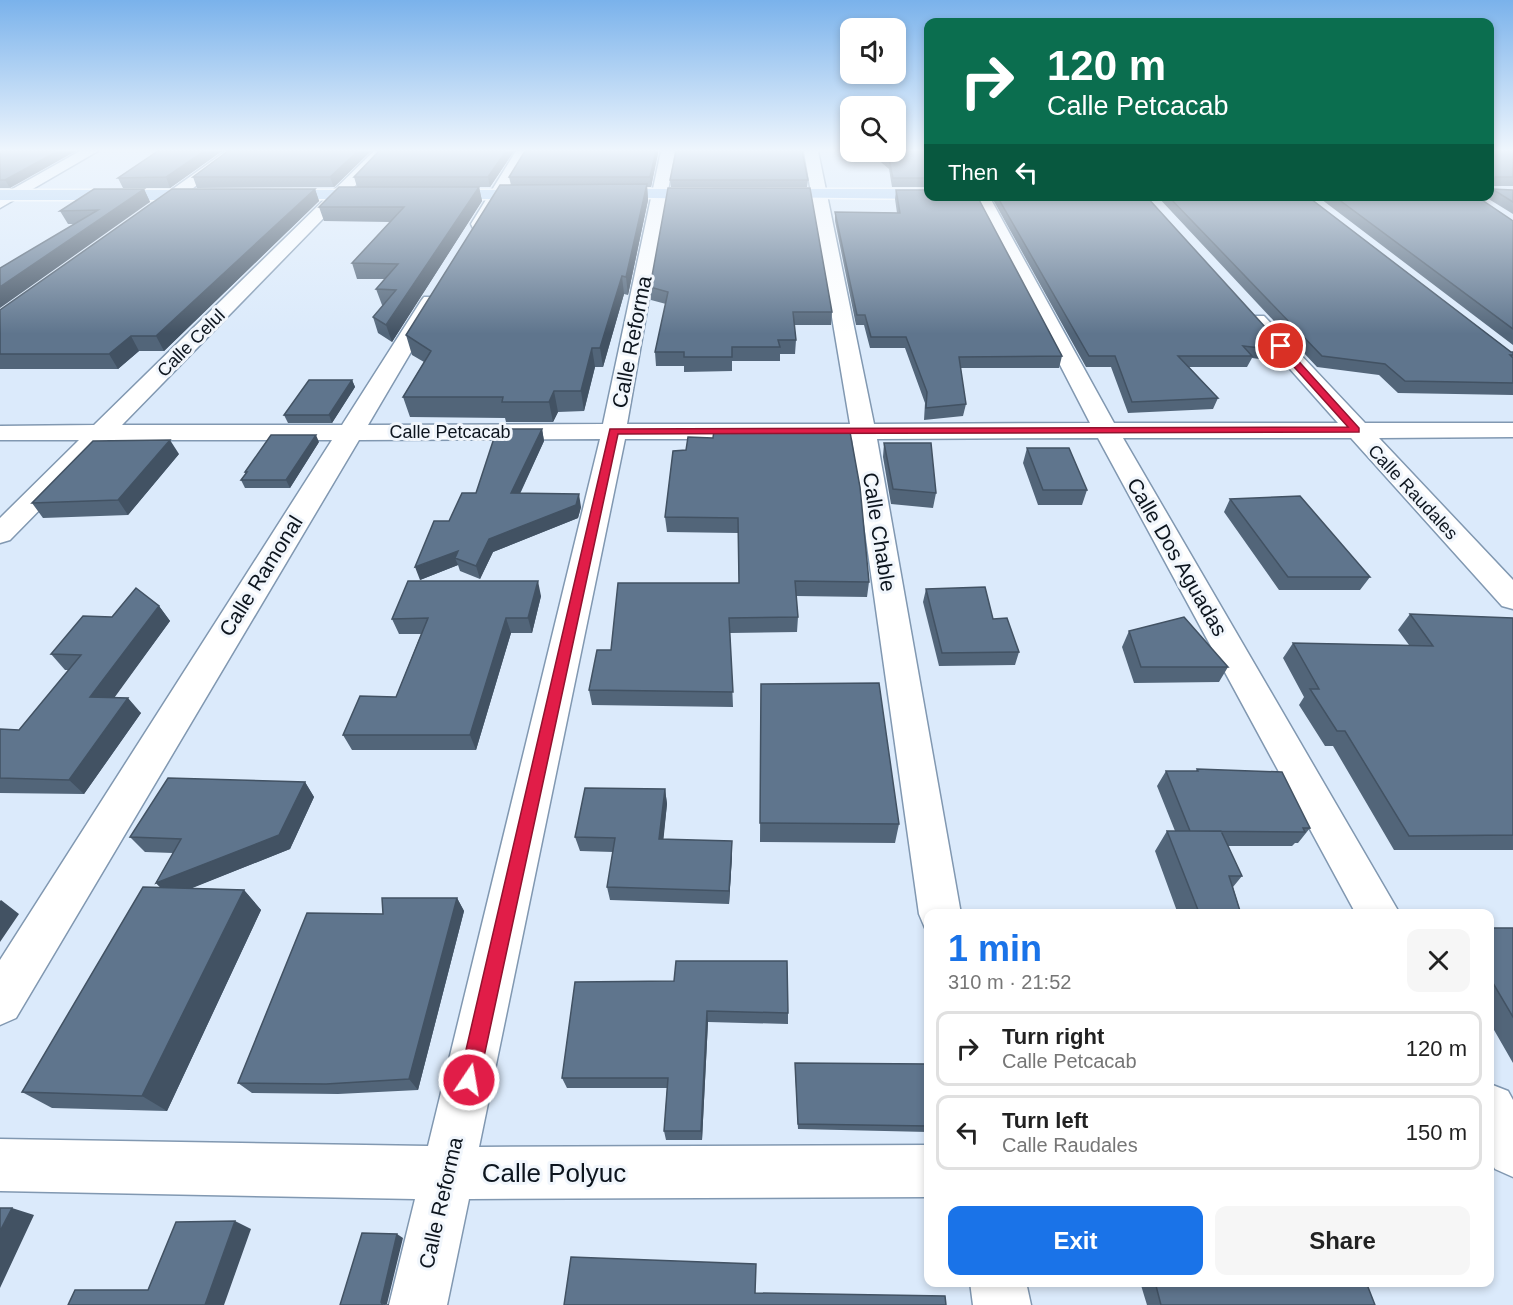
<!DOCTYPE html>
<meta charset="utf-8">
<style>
:root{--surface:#fff;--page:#f6f6f6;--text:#222;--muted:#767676;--line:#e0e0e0;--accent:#1a73e8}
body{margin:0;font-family:Arial,sans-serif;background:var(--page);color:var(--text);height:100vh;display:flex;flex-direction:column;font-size:22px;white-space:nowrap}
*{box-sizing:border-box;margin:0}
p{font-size:20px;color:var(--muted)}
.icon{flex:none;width:33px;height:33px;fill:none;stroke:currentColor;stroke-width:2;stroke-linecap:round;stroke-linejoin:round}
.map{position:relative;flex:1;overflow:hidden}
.sheet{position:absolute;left:924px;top:909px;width:570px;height:378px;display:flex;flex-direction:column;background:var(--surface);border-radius:12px;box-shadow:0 3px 9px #0003}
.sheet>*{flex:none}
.banner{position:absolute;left:924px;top:18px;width:570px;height:183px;border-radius:12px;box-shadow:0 3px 9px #0003;background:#0b6e4f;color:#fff;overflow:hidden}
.controls{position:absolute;left:840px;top:18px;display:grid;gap:12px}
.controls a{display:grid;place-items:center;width:66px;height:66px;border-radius:12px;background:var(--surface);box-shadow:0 3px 9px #0003;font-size:30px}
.pin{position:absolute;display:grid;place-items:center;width:51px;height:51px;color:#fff;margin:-26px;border:3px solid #fff;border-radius:50%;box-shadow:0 2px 6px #0007}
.me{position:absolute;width:66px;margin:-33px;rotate:12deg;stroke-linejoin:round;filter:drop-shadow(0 0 4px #0008)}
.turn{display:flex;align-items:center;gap:21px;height:126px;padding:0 24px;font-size:27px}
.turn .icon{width:78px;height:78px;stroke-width:2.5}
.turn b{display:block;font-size:42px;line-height:51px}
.then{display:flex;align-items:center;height:57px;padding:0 24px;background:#0003;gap:12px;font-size:22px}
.round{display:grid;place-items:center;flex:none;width:63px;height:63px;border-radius:12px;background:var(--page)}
.summary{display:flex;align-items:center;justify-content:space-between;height:102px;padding:0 24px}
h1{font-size:36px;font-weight:600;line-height:45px;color:var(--accent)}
.action{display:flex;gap:12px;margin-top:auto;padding:12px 24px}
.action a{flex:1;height:69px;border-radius:12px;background:var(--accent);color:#fff;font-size:24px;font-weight:600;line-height:69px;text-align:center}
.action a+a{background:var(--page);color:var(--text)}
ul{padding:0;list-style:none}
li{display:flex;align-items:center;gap:18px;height:75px;margin:0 12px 9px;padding:0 12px;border:3px solid var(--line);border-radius:12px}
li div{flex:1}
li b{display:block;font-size:22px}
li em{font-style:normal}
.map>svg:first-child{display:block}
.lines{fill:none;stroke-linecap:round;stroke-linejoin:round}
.minor-casing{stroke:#8198b1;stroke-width:3}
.major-casing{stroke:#fff;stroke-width:3}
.minor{fill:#fff;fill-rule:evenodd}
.major{fill:#b1d1f4;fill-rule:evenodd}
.wall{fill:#526579}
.shaded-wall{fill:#425263}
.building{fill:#5f758d;stroke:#425263;stroke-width:1.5}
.route{fill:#e11d48;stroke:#92132f;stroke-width:1.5}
.labels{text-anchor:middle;stroke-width:6;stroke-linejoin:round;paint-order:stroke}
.far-street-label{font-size:18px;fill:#0d151e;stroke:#f1f6fc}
.street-label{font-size:21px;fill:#0d151e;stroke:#f1f6fc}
.near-street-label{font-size:26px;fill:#0d151e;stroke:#f1f6fc}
</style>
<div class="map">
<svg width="1513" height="1305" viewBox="0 0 1513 1305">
<rect width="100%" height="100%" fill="#dbeafb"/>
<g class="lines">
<defs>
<path id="minor" d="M 80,151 L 98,151 L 0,208 L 0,196 Z
M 226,151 L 243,151 L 154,217 L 142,217 L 140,214 L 142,211 Z
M 374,151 L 389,151 L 122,425 L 342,425 L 421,301 L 424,297 L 438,297 L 441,301 L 368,425 L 603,424 L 661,151 L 675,151 L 627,424 L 850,424 L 804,151 L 818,151 L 874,424 L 1090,423 L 973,196 L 989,196 L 1114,423 L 1338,423 L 1250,324 L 1247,320 L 1250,316 L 1264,316 L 1365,423 L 1513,423 L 1513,437 L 1379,438 L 1513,580 L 1513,609 L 1502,606 L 1351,438 L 1123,438 L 1400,914 L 1356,914 L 1098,438 L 877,439 L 961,914 L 928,914 L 928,930 L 925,928 L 919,914 L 852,439 L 625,439 L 479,1147 L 928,1145 L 928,1197 L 469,1199 L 447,1305 L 389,1305 L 415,1199 L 0,1191 L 0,1139 L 428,1146 L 600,439 L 359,440 L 16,1018 L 0,1025 L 0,960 L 332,440 L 108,440 L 10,540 L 0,543 L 0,518 L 79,440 L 0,440 L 0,426 L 94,425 Z
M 516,151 L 530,151 L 485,228 L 473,228 L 471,224 Z
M 1490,1084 L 1508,1091 L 1513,1100 L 1513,1177 L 1495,1169 L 1490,1160 Z
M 970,1282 L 1026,1282 L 1031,1305 L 973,1305 Z"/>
<path id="major" d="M 602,189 L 712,189 L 720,194 L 712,199 L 596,197 L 594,194 Z
M 767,189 L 928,189 L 928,196 L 934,196 L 928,199 L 761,197 L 759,194 Z
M 0,190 L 208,190 L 216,195 L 208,200 L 0,200 Z
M 272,190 L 376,190 L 384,195 L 376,200 L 266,198 L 264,195 Z
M 437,190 L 538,190 L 546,195 L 538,200 L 431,198 L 429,195 L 431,192 Z"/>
</defs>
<!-- minor casing -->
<use href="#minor" class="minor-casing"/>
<!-- major casing -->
<use href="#major" class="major-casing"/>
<!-- minor -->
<use href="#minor" class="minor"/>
<!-- major -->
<use href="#major" class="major"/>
</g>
<!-- wall -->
<path class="wall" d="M 0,151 L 10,188 L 0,188 Z
M 159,151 L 222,151 L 170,188 L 123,188 L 118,178 Z
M 371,151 L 334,187 L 197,188 L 193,177 Z
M 379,151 L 514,151 L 490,187 L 479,187 L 482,201 L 392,342 L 378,333 L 373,317 L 383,306 L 382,305 L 376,289 L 385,279 L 357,279 L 352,263 L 390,222 L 324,221 L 319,207 L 357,187 L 354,177 Z
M 525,151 L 658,151 L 651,187 L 647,187 L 648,200 L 628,295 L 624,294 L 603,367 L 595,367 L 584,411 L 558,412 L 553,422 L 506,422 L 505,418 L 410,417 L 403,397 L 424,362 L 412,355 L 406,335 L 511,185 L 509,177 Z
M 928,151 L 928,188 L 928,187 L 892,187 L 889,169 L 869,152 Z
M 1490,151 L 1513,151 L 1513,186 L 1492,186 L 1490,191 Z
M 670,180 L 808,180 L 807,187 L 671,187 Z
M 144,189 L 150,202 L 75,224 L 68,224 L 60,211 Z
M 315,189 L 319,201 L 164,351 L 139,351 L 118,369 L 0,369 L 0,310 Z
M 1492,189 L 1513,190 L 1513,214 L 1487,198 L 1488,196 L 1490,196 L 1490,194 Z
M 896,190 L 1062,356 L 1059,368 L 960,368 L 966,404 L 963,416 L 924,420 L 925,403 L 905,348 L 870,348 L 864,325 L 856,325 L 835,221 L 835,212 L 897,213 L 895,199 Z
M 991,196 L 1146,196 L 1287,351 L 1282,362 L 1252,358 L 1247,367 L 1189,367 L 1218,398 L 1213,409 L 1128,413 L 1111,367 L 1086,367 Z
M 1157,196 L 1307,196 L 1511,352 L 1513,352 L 1513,395 L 1398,393 L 1379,375 L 1317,367 Z
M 1317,196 L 1476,196 L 1513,221 L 1513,345 Z
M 650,287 L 832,312 L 831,325 L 794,325 L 796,340 L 795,354 L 780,354 L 780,361 L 732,361 L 732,371 L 684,372 L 684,366 L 656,366 L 655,352 L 666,304 L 651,300 Z
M 352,380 L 355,387 L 332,423 L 288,423 L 284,415 Z
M 542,429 L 544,441 L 520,494 L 581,507 L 578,518 L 493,552 L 480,579 L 460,571 L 458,565 L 420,580 L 449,521 Z
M 319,442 L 290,488 L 245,488 L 241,480 L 246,474 L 245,472 Z
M 884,443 L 936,493 L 933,508 L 891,504 L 883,457 Z
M 1027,448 L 1087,490 L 1082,505 L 1038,505 L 1023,463 Z
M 673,451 L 869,582 L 867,597 L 796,596 L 798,617 L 797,632 L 730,633 L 733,707 L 592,705 L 589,690 L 611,650 L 739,583 L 738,533 L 667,532 L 665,517 Z
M 179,454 L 128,515 L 43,518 L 32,503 Z
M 1230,499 L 1370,577 L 1360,590 L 1279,590 L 1224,512 Z
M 926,589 L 993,619 L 1019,652 L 1015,665 L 939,666 L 923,602 Z
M 541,596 L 532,633 L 511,633 L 476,750 L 352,750 L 343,735 L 396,697 L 421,634 L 399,634 L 392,619 Z
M 159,606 L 170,621 L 114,697 L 141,713 L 84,794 L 0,793 L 0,729 L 19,730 L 69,670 L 65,670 L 51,654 L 112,617 Z
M 1410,614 L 1513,618 L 1513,850 L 1394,850 L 1333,746 L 1325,746 L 1299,705 L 1304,697 L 1283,658 L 1293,643 L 1409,645 L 1398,630 Z
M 1129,631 L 1228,667 L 1219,682 L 1134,683 L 1122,647 Z
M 761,684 L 899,824 L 895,843 L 760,842 Z
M 1197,769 L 1310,828 L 1298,843 L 1295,843 L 1292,846 L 1228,846 L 1242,876 L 1233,887 L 1241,914 L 1178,914 L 1155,851 L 1167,831 L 1175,831 L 1157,786 L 1166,771 L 1196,771 Z
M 305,782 L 314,797 L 290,849 L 191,888 L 244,890 L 261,910 L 167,1111 L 52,1108 L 22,1092 L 160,887 L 156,883 L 173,853 L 145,852 L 130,837 Z
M 665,789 L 667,804 L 663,839 L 732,856 L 729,904 L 610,900 L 607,887 L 613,852 L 580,851 L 575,837 Z
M 457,898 L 464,911 L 418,1090 L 338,1094 L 252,1093 L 238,1083 L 383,914 Z
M 1490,928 L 1513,928 L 1513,1063 L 1490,1023 Z
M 575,982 L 788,1013 L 788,1024 L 708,1022 L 702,1140 L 666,1140 L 664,1131 L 667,1088 L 567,1088 L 562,1078 Z
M 795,1063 L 928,1064 L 928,1132 L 798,1129 L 795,1068 Z
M 1140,1282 L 1366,1282 L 1375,1305 L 1147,1305 Z"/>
<!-- shaded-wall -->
<path class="shaded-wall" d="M 58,151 L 76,151 L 10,188 L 5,180 Z
M 204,151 L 222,151 L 170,188 L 166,177 Z
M 358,151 L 371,151 L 334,187 L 330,177 Z
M 506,151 L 514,151 L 490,187 L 488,177 Z
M 656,151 L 658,151 L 658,154 L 651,187 L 650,177 Z
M 647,184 L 648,200 L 628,295 L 626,277 Z
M 479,187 L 482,201 L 392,342 L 386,325 Z
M 144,189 L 150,202 L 0,308 L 0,287 Z
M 315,189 L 319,201 L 164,351 L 156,336 Z
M 622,276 L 624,294 L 603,367 L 600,348 Z
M 131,336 L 139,351 L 118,369 L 109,354 Z
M 592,348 L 595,367 L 584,411 L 581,391 Z
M 352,380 L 355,387 L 332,423 L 329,415 Z
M 554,391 L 558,412 L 553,422 L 549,402 Z
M 542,429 L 544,441 L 514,506 L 511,493 Z
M 316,435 L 319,442 L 290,488 L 286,480 Z
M 170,440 L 179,454 L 128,515 L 118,500 Z
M 579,494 L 581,507 L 578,518 L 493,552 L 480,579 L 476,566 L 489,539 Z
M 458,551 L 455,558 L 458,565 L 420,580 L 415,567 Z
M 538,581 L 541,596 L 532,633 L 528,618 Z
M 159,606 L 170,621 L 104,712 L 90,697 Z
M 506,618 L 511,633 L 476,750 L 470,735 Z
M 128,698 L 141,713 L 84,794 L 69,780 Z
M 305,782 L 314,797 L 290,849 L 170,897 L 156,883 Z
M 665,789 L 667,804 L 662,854 L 659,839 Z
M 732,841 L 732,856 L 729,904 L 729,891 Z
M 244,890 L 261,910 L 167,1111 L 142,1096 Z
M 457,898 L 464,911 L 418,1090 L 409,1079 Z
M 1,900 L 19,914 L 0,942 L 0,901 Z
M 707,1011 L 708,1022 L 702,1140 L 701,1131 Z
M 12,1208 L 34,1215 L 0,1288 L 0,1231 Z
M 235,1221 L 251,1229 L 224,1305 L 205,1305 Z
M 397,1234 L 403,1238 L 387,1304 L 384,1305 L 381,1302 Z"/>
<!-- building -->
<path class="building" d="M 0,151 L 58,151 L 5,180 L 0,180 Z
M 158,151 L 204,151 L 166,177 L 118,178 Z
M 228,151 L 358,151 L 330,177 L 193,177 Z
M 379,151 L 506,151 L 488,177 L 354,177 Z
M 525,151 L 656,151 L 650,177 L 509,177 Z
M 676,151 L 802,151 L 808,180 L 670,180 Z
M 928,151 L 928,178 L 893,178 L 889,160 L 879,152 Z
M 1490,151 L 1513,151 L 1513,177 L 1495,177 L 1493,185 L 1490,186 Z
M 647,184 L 626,277 L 622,276 L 600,348 L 592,348 L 581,391 L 554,391 L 549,402 L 502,402 L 503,397 L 403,397 L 431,351 L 406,335 L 500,185 Z
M 339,187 L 479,187 L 386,325 L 373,317 L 396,290 L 376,289 L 398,264 L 352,263 L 404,207 L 319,207 Z
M 668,188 L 810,188 L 832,312 L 793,312 L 796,340 L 778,340 L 780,347 L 732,347 L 732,357 L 684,357 L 684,352 L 655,352 L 668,292 L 650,287 Z
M 94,189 L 144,189 L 0,287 L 0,268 L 98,210 L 60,211 Z
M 172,189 L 315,189 L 156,336 L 131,336 L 109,354 L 0,354 L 0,310 Z
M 1492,189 L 1513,190 L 1513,202 Z
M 896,190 L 928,190 L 928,196 L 977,196 L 1062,356 L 959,357 L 966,404 L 926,408 L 927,392 L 906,337 L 871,337 L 865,315 L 857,315 L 835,212 L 900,213 Z
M 997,196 L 1146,196 L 1287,351 L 1243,346 L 1252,356 L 1178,356 L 1218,398 L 1132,402 L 1115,356 L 1089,356 Z
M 1168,196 L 1307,196 L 1511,352 L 1513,352 L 1513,355 L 1510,355 L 1513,358 L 1513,383 L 1405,381 L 1385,364 L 1322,356 Z
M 1334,196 L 1476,196 L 1513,221 L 1513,329 Z
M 309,380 L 352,380 L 329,415 L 284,415 Z
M 497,429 L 542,429 L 511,493 L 579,494 L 576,505 L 489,539 L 476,566 L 455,558 L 458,551 L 415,567 L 434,521 L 449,521 L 462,493 L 476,493 Z
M 714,430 L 850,432 L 860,487 L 869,582 L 795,581 L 798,617 L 729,618 L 733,692 L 589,690 L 597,650 L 611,650 L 618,583 L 739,583 L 738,518 L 665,517 L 673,451 L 686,450 L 688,437 L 713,438 Z
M 271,435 L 316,435 L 286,480 L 241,480 L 247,472 L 245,472 Z
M 170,440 L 118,500 L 32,503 L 93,441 Z
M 884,443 L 931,443 L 936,493 L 893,489 Z
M 1027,448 L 1069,448 L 1087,490 L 1043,490 Z
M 1300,496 L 1370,577 L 1288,577 L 1230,499 Z
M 408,581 L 538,581 L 528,618 L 506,618 L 470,735 L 343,735 L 360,696 L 396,697 L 428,618 L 392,619 Z
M 985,587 L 993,619 L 1007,618 L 1019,652 L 942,653 L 926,589 Z
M 136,588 L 159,606 L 90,697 L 128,698 L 69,780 L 0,778 L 0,729 L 19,730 L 81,655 L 51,654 L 83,616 L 112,617 Z
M 1410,614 L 1513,618 L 1513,835 L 1409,836 L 1345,731 L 1337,731 L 1310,689 L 1319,689 L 1293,643 L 1433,646 Z
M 1184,617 L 1228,667 L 1141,667 L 1129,631 Z
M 879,683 L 899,824 L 760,823 L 761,684 Z
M 1197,769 L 1282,772 L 1310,828 L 1303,828 L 1305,832 L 1190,831 L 1166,771 L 1198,771 Z
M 168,778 L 305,782 L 279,835 L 156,883 L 181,839 L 130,837 Z
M 585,788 L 665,789 L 659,839 L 732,841 L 729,891 L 607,887 L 615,838 L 575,837 Z
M 1167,831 L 1221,831 L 1242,876 L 1229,876 L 1241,914 L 1184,914 L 1198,910 Z
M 143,887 L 244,890 L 142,1096 L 22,1092 Z
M 382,898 L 457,898 L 409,1079 L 326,1084 L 238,1083 L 307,913 L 383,914 Z
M 1490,928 L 1513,928 L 1513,1017 L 1490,978 Z
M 676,961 L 787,961 L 788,1013 L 707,1011 L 701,1131 L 664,1131 L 668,1078 L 562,1078 L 575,982 L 674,981 Z
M 795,1063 L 928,1064 L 928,1126 L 798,1124 Z
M 0,1208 L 12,1208 L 0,1231 Z
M 235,1221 L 205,1305 L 68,1305 L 75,1290 L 148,1290 L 176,1222 Z
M 362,1233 L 397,1234 L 381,1302 L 383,1305 L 389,1305 L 340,1305 Z
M 571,1257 L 756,1264 L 755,1293 L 945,1296 L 946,1305 L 564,1305 Z
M 1155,1282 L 1366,1282 L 1375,1305 L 1161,1305 Z"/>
<!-- sky -->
<linearGradient id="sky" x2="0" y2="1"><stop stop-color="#7ab2eb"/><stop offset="0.45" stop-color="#eff6fd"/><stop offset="1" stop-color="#eff6fd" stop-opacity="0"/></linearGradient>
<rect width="1513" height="334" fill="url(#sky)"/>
<!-- route -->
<path class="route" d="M 1277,345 L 1284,345 L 1359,428 L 1359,432 L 618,434 L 479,1080 L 476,1088 L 469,1091 L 462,1088 L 459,1080 L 610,429 L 1348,427 L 1277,348 Z"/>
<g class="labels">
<!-- far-street labels -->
<g class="far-street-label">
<text transform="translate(191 343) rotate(-45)" y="6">Calle Celul</text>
<text x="450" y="438">Calle Petcacab</text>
<text transform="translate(1413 492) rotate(47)" y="6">Calle Raudales</text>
</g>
<!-- street labels -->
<g class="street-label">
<text transform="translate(632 342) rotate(-79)" y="7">Calle Reforma</text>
<text transform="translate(879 532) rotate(81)" y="7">Calle Chable</text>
<text transform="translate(1177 557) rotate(60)" y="7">Calle Dos Aguadas</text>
<text transform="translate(261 576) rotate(-58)" y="7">Calle Ramonal</text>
<text transform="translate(441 1203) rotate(-77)" y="7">Calle Reforma</text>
</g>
<!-- near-street labels -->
<g class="near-street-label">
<text x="554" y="1182">Calle Polyuc</text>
</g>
</g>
</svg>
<div class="controls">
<a><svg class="icon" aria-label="sound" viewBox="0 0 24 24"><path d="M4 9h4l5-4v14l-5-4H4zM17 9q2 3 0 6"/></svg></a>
<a><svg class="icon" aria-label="search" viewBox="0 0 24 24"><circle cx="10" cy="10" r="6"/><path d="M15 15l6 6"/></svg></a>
</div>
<div class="pin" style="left:1281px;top:346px;background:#d93025"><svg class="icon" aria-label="arrive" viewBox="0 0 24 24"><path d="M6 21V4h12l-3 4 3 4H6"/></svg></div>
<svg class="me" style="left:469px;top:1080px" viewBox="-20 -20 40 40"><circle r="17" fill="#e11d48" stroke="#fff" stroke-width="3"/><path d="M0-11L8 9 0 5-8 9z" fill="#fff"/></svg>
<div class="banner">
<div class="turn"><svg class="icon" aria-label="right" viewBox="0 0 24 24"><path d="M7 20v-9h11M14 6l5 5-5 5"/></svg><div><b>120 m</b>Calle Petcacab</div></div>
<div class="then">Then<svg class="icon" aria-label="left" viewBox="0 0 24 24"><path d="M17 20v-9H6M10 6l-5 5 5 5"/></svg></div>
</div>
<section class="sheet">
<div class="summary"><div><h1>1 min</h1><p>310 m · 21:52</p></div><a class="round"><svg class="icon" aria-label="close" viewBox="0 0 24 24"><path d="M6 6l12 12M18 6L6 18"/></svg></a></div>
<ul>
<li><svg class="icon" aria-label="right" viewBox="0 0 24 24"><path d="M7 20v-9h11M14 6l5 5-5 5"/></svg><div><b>Turn right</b><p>Calle Petcacab</p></div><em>120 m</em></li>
<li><svg class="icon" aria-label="left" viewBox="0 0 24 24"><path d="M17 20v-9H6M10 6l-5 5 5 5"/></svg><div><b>Turn left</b><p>Calle Raudales</p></div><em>150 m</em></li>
</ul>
<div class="action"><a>Exit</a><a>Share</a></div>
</section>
</div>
